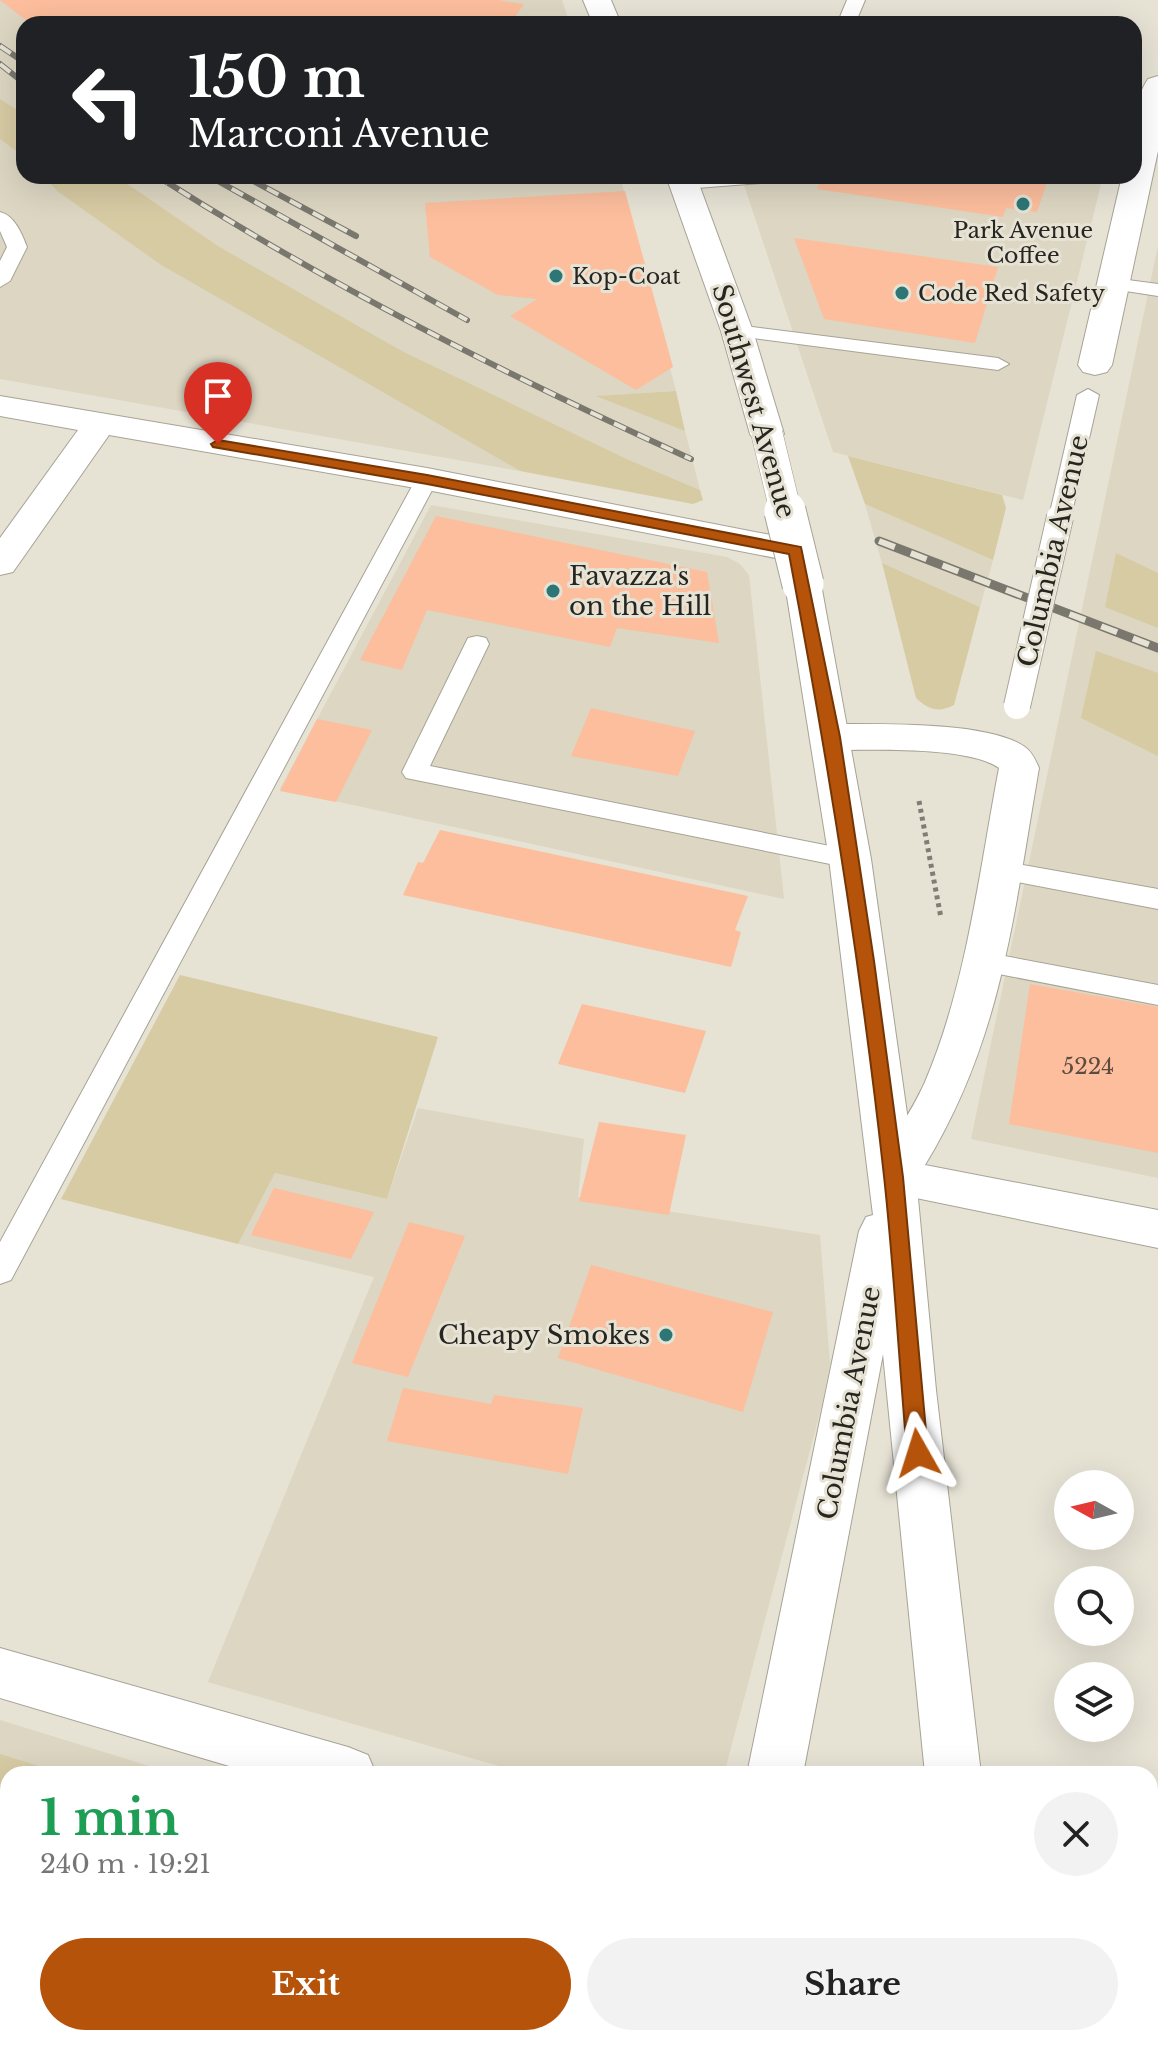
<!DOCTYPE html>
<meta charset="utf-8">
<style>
:root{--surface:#fff;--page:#f2f2f2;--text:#222;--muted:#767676;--accent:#b45309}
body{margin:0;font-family:"Libre Baskerville",serif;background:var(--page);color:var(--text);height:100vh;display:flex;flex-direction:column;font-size:30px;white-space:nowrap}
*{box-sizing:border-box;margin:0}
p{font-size:26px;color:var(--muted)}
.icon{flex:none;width:44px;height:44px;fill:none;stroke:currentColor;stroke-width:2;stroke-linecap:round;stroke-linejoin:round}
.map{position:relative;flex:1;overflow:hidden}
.drawer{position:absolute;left:0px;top:1766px;width:1158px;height:280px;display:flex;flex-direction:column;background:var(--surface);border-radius:24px 24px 0 0;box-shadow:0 8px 32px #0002}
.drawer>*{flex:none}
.guide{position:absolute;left:16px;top:16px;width:1126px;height:168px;border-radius:24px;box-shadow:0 8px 32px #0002;background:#202124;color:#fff;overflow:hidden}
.needle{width:52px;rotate:278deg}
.fabs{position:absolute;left:1054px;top:1470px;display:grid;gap:16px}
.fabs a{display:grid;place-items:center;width:80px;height:80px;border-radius:50%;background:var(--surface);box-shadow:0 8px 32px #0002;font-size:40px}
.pin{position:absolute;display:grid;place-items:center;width:68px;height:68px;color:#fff;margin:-82px -34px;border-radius:50% 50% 50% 0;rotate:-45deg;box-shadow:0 0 8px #0007}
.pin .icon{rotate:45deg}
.me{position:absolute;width:88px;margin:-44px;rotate:354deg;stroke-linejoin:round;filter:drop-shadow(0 0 6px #0008)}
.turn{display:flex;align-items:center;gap:28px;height:168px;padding:0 40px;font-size:36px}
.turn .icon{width:104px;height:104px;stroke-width:2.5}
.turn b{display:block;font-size:56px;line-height:68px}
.round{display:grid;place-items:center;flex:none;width:84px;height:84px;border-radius:42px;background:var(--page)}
.overview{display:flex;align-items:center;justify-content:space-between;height:136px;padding:0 40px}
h1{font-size:48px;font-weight:700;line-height:60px;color:#1e9e55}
.action{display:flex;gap:16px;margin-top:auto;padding:16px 40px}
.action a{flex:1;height:92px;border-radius:48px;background:var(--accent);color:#fff;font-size:32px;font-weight:700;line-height:92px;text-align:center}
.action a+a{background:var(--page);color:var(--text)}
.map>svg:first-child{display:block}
.built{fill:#dcd6c2}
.green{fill:#d7cba4}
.building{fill:#fcbe9d}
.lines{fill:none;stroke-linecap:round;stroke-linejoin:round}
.lane-casing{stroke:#a7a396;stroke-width:2}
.street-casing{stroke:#a7a396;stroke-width:2}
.secondary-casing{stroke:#a7a396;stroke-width:2}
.path{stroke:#807e74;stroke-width:5;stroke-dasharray:4 4;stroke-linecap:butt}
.lane{fill:#fff;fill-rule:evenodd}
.street{fill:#fff;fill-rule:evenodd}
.secondary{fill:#fff;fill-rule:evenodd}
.rail-far1-casing{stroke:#79776e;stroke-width:6}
.rail-casing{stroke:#79776e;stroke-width:9}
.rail-far1{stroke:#e6e2d4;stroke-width:4;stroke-dasharray:13;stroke-linecap:butt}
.rail{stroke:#e6e2d4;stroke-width:6;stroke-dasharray:17;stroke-linecap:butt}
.lane-bridge-casing{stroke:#a7a396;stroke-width:28;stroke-linecap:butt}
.secondary-bridge-far1-casing{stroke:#a7a396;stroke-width:32;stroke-linecap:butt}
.secondary-bridge-casing{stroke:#a7a396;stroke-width:43;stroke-linecap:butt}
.lane-bridge{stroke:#fff;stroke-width:26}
.secondary-bridge-far1{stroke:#fff;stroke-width:31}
.secondary-bridge{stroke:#fff;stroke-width:41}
.route{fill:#b45309;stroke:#753606;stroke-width:2}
.poi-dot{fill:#2d7676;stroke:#e6e2d4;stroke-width:3}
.labels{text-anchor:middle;stroke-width:6;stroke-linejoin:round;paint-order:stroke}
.far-poi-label{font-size:22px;fill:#262520;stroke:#e6e2d4;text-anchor:start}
.number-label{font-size:22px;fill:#5c4b3f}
.street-label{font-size:26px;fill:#262520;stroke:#e6e2d4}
.poi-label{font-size:26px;fill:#262520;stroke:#e6e2d4;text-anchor:start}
</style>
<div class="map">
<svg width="1158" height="2046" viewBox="0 0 1158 2046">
<rect width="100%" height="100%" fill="#e6e2d4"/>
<!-- built -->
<path class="built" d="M 0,0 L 562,0 L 570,24 L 24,24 L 24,114 L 0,99 Z
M 0,139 L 24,157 L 24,176 L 43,176 L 57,191 L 161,265 L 520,471 L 0,379 Z
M 116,176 L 620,176 L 676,391 L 599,396 L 685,431 L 700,490 L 629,460 L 402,351 L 218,246 Z
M 741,176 L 1103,176 L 1023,500 L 833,452 Z
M 1158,246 L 1158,1178 L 971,1139 Z
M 865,504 L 993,560 L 980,607 L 882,563 Z
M 431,505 L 727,557 L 740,564 L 749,575 L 784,899 L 280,789 Z
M 418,1108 L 584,1139 L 578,1197 L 820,1235 L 830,1364 L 822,1405 L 724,1774 L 526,1774 L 208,1682 L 374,1277 L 238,1244 L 275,1173 L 387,1199 Z
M 0,1720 L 175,1774 L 8,1774 L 8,2038 L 660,2038 L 658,2046 L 0,2046 Z
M 779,2038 L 909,2038 L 911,2046 L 778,2046 Z"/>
<!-- green -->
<path class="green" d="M 0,99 L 24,114 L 24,157 L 0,139 Z
M 43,176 L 116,176 L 218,246 L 402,351 L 629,460 L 700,490 L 703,500 L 693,504 L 520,471 L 161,265 L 57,191 Z
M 676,391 L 685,431 L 596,396 Z
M 848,456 L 1002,495 L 1006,508 L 993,560 L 865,504 Z
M 1116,553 L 1158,573 L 1158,628 L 1105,607 Z
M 882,563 L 980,607 L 954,705 C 939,713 929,710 916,698 Z
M 1096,651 L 1158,673 L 1158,756 L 1081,718 Z
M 180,975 L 438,1037 L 387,1199 L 275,1173 L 238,1244 L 61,1199 Z
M 0,1754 L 64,1774 L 8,1774 L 8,2038 L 619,2038 L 617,2046 L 0,2046 Z"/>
<!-- building -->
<path class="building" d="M 0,0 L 497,0 L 524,4 L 510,24 L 31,24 Z
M 823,176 L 1049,176 L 1037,212 L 1006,208 L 1003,217 L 817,189 Z
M 625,191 L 673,367 L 636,390 L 510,316 L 537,299 L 498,295 L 430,257 L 425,203 Z
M 794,238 L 998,267 L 975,343 L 824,319 Z
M 436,516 L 707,572 L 719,643 L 617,628 L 610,647 L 427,610 L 402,670 L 360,660 Z
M 591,708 L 695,731 L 678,776 L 571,756 Z
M 317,719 L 372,730 L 336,802 L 280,791 Z
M 440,830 L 748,896 L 735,930 L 741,932 L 731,967 L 403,895 L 418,862 L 423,863 Z
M 1030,984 L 1158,1007 L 1158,1153 L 1009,1124 Z
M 582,1004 L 706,1031 L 685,1093 L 558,1064 Z
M 599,1122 L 686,1135 L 669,1215 L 579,1201 Z
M 274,1188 L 374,1212 L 351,1259 L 251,1235 Z
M 409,1222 L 465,1236 L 408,1377 L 352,1363 Z
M 591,1265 L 773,1312 L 743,1412 L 558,1358 Z
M 403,1388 L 491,1404 L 494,1395 L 583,1408 L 568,1474 L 387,1441 Z"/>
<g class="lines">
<defs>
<path id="lane" d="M 847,0 L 865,0 L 855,24 L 837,24 Z
M 785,176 L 775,182 L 684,189 L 674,183 L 677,179 Z
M 0,212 C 15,216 22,234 27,247 L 10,281 L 0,287 L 0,261 L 7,247 L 0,231 Z
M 1113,278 L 1158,284 L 1158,296 L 1106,288 L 1103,284 L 1106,280 Z
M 737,325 L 998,358 L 1009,364 L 998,370 L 730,335 L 727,331 Z
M 1088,389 L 1099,395 L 1071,517 L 1068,522 L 1052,522 L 1049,517 L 1077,395 Z
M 427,472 L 438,479 L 11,1280 L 0,1284 L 0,1242 L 416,479 Z
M 477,636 L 486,638 L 489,644 L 430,766 L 850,850 L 859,852 L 863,859 L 859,866 L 850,868 L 406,778 L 402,772 L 465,644 L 468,638 Z
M 1000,861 L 1158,889 L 1158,909 L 991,877 L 987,870 L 991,863 Z
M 983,952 L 1158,985 L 1158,1005 L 973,969 L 969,962 L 973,955 Z"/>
<path id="street" d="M 1158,76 L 1158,151 L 1112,365 L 1107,372 L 1095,375 L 1083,372 L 1078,365 L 1122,176 L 1134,176 C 1134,146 1130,105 1148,79 Z
M 0,396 L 427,468 L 796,540 L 809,543 L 814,551 L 809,559 L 796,562 L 427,490 L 109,435 L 13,572 L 0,575 L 0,538 L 78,430 L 0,416 Z
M 832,724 C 878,724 989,721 1025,747 C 1032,752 1036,761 1039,768 C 1014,911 1003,1037 925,1165 L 1158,1210 L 1158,1248 L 877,1190 L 870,1177 C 887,1145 910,1116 925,1082 C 967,983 979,873 999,768 C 968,746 872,750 832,750 L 818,746 L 812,737 L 818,728 Z
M 0,1648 L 348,1747 L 368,1755 L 376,1774 L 256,1774 L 0,1698 Z"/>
<path id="secondary" d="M 583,0 L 611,0 L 621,24 L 593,24 Z
M 666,176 L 696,176 L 753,331 L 784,434 L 779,441 L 767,444 L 755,441 L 750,434 L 721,331 Z
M 803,572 L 816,576 L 821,584 L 871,859 L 916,1177 L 936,1390 L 981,1774 L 925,1774 L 883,1354 L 803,1774 L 747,1774 L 859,1231 L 866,1217 L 873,1215 L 829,859 L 785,584 L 790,576 Z
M 689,2038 L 749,2038 L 747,2046 L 687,2046 Z
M 953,2038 L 1013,2038 L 1014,2046 L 954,2046 Z"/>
</defs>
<!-- lane casing -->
<use href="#lane" class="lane-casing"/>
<!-- street casing -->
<use href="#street" class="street-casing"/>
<!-- secondary casing -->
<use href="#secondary" class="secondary-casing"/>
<!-- path -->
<path class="path" d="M 919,801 L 941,918"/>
<!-- lane -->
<use href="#lane" class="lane"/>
<!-- street -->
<use href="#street" class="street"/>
<!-- secondary -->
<use href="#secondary" class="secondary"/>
<defs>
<path id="rail-far1" d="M 0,46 L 24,62
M 0,64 L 24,83
M 157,176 C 328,285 507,375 691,459
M 209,176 L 467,320
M 244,176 L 356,236"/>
<path id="rail" d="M 879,541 L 1158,648"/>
</defs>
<!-- rail-far1 casing -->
<use href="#rail-far1" class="rail-far1-casing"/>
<!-- rail casing -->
<use href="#rail" class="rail-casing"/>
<!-- rail-far1 -->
<use href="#rail-far1" class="rail-far1"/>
<!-- rail -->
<use href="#rail" class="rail"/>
<defs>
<path id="lane-bridge" d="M 1017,706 L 1060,517"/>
<path id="secondary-bridge-far1" d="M 767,434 L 786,513"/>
<path id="secondary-bridge" d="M 785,511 L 803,584"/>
</defs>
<!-- lane-bridge casing -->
<use href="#lane-bridge" class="lane-bridge-casing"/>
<!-- secondary-bridge-far1 casing -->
<use href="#secondary-bridge-far1" class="secondary-bridge-far1-casing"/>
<!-- secondary-bridge casing -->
<use href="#secondary-bridge" class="secondary-bridge-casing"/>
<!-- lane-bridge -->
<use href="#lane-bridge" class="lane-bridge"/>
<!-- secondary-bridge-far1 -->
<use href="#secondary-bridge-far1" class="secondary-bridge-far1"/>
<!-- secondary-bridge -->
<use href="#secondary-bridge" class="secondary-bridge"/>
</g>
<!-- route -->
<path class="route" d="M 218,440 L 427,475 L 801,547 L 840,737 L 874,961 L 903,1177 L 928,1453 L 925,1460 L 918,1463 L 910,1460 L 907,1453 C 899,1361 894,1268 884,1176 C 861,967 828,760 789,554 L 427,484 L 213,447 L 211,444 Z"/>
<!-- markers -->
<g class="poi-dot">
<circle cx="1023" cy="204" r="8"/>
<circle cx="556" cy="276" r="8"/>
<circle cx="902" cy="293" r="8"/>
<circle cx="553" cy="591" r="8"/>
<circle cx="666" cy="1335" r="8"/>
</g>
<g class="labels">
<!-- far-poi labels -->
<g class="far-poi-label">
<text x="1023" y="238" text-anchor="middle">Park Avenue<tspan x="1023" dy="25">Coffee</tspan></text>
<text x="572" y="284">Kop-Coat</text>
<text x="918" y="301">Code Red Safety</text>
</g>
<!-- number labels -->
<g class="number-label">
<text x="1088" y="1074">5224</text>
</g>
<!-- street labels -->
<g class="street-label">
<text transform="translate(754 401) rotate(74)" y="9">Southwest Avenue</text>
<text transform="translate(1053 551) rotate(-77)" y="9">Columbia Avenue</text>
<text transform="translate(849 1403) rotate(-79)" y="9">Columbia Avenue</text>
</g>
<!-- poi labels -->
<g class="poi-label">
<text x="569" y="585">Favazza's<tspan x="569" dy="30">on the Hill</tspan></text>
<text x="650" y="1344" text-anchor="end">Cheapy Smokes</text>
</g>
</g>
</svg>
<div class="fabs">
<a><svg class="needle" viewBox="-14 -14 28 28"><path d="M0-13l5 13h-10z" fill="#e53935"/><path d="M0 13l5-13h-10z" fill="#767676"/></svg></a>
<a><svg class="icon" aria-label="search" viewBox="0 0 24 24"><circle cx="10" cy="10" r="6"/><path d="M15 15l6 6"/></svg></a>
<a><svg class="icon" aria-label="layers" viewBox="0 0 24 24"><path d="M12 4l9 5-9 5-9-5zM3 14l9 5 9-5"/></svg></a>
</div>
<div class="pin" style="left:218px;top:444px;background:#d93025"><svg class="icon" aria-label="arrive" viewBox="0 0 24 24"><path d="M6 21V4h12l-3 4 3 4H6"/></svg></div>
<svg class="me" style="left:918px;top:1453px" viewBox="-20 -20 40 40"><path d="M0-17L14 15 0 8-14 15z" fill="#b45309" stroke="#fff" stroke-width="4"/></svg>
<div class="guide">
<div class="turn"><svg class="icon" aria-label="left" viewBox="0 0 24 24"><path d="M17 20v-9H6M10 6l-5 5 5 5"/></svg><div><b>150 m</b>Marconi Avenue</div></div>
</div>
<section class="drawer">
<div class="overview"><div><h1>1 min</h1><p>240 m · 19:21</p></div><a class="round"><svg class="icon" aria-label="close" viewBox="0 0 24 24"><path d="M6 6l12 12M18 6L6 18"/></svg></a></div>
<div class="action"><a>Exit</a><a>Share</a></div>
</section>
</div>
